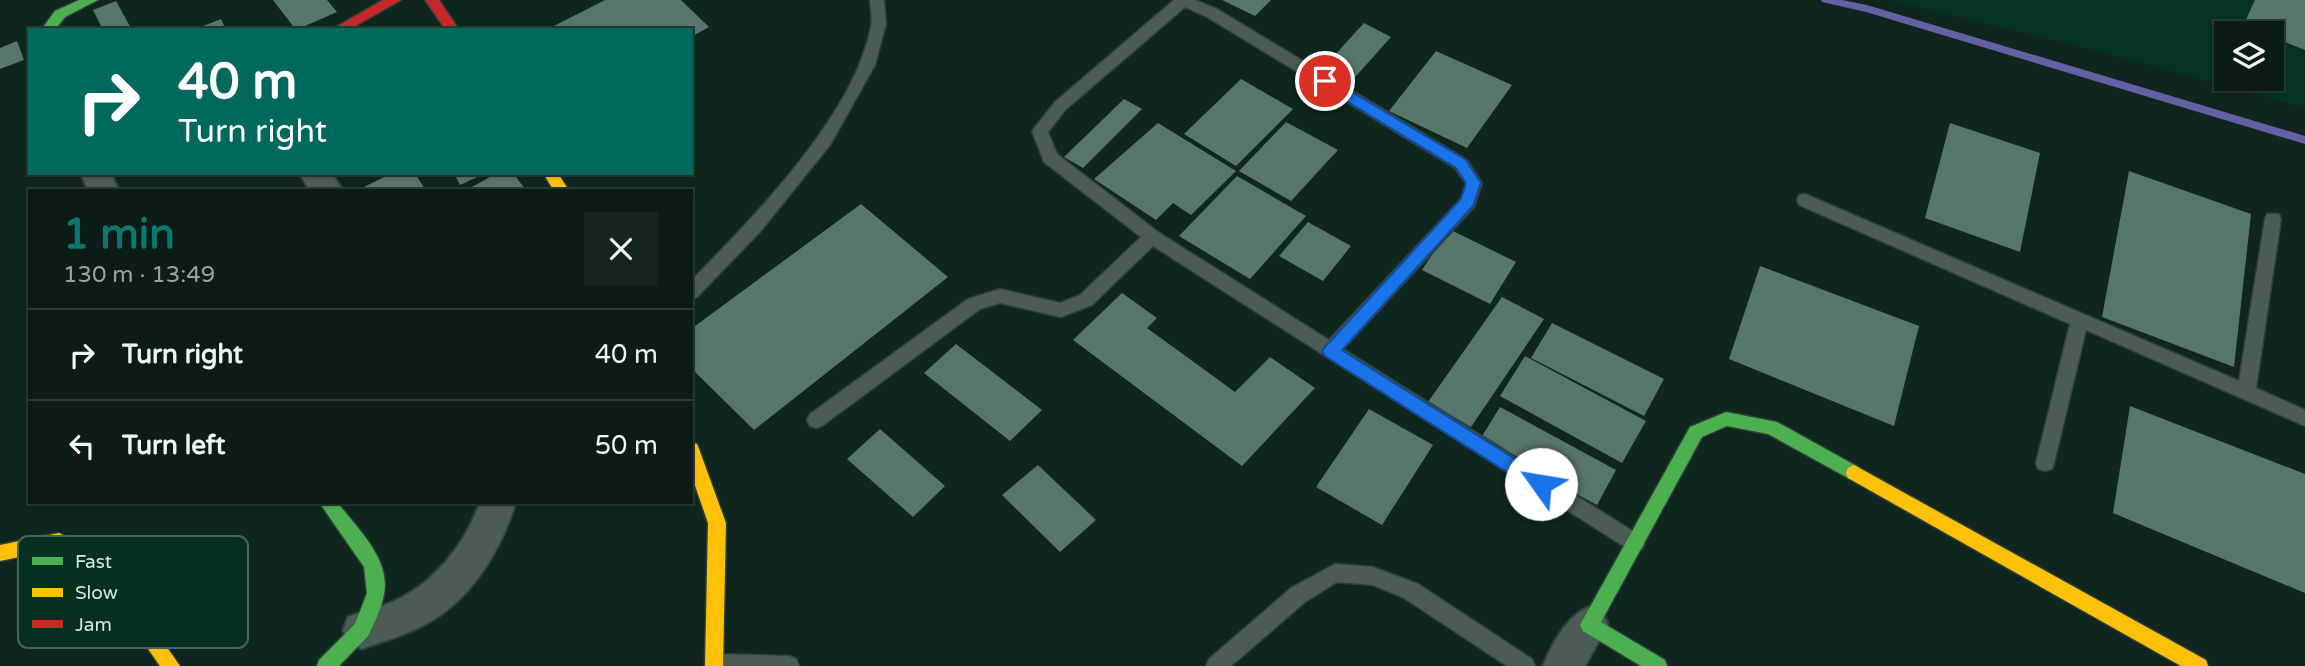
<!DOCTYPE html>
<meta charset="utf-8">
<style>
:root{--surface:#0b1c16;--page:#14251f;--text:#f1f3f6;--muted:#9aa1a1;--line:#2b3a35;--accent:#0f766e}
body{margin:0;font-family:"Varela Round",sans-serif;background:var(--page);color:var(--text);height:100vh;display:flex;flex-direction:column;font-size:26px;white-space:nowrap}
*{box-sizing:border-box;margin:0}
p{font-size:23px;color:var(--muted)}
.icon{flex:none;width:38px;height:38px;fill:none;stroke:currentColor;stroke-width:2;stroke-linecap:round;stroke-linejoin:round}
.map{position:relative;flex:1;overflow:hidden}
.side{position:absolute;left:28px;top:189px;width:665px;height:315px;display:flex;flex-direction:column;background:var(--surface);border-radius:0px;box-shadow:0 2px 5px #0004,0 0 0 2px var(--line)}
.side>*{flex:none}
.guide{position:absolute;left:28px;top:28px;width:665px;height:147px;border-radius:0px;box-shadow:0 2px 5px #0004,0 0 0 2px var(--line);background:#00695c;color:#fff;overflow:hidden}
.tools{position:absolute;left:2214px;top:21px;display:grid;gap:14px}
.tools a{display:grid;place-items:center;width:70px;height:70px;border-radius:0px;background:var(--surface);box-shadow:0 2px 5px #0004,0 0 0 2px var(--line);font-size:35px}
.pin{position:absolute;display:grid;place-items:center;width:60px;height:60px;color:#fff;margin:-30px;border:4px solid #fff;border-radius:50%;box-shadow:0 2px 7px #0007}
.me{position:absolute;width:77px;margin:-38px;rotate:302deg;stroke-linejoin:round;filter:drop-shadow(0 0 5px #0008)}
.turn{display:flex;align-items:center;gap:24px;height:147px;padding:0 35px;font-size:32px}
.turn .icon{width:91px;height:91px;stroke-width:2.5}
.turn b{display:block;font-size:49px;line-height:60px}
.round{display:grid;place-items:center;flex:none;width:74px;height:74px;border-radius:0px;background:var(--page)}
.summary{display:flex;align-items:center;justify-content:space-between;height:119px;padding:0 35px}
h1{font-size:42px;font-weight:700;line-height:52px;color:var(--accent)}
ul{padding:0;list-style:none}
li{display:flex;align-items:center;gap:21px;height:91px;padding:0 35px;border-top:2px solid var(--line)}
li div{flex:1}
li b{display:block;font-size:26px}
li em{font-style:normal}
.map>svg:first-child{display:block}
.built{fill:#043325;fill-rule:evenodd}
.lines{fill:none;stroke-linecap:round;stroke-linejoin:round}
.stream{fill:#6560a3;fill-rule:evenodd}
.building{fill:#57766a}
.lane-casing{stroke:#2e3e38;stroke-width:3}
.street-casing{stroke:#2e3e38;stroke-width:4}
.fast-casing{stroke:#2e3e38;stroke-width:3}
.slow-casing{stroke:#2e3e38;stroke-width:3}
.jam-casing{stroke:#2e3e38;stroke-width:3}
.lane{fill:#4a5c54;fill-rule:evenodd}
.street{fill:#4a5c54;fill-rule:evenodd}
.fast{fill:#4caf50;fill-rule:evenodd}
.slow{fill:#ffc107;fill-rule:evenodd}
.jam{fill:#c62828;fill-rule:evenodd}
.route{fill:#1a73e8;stroke:#114b97;stroke-width:2}
.key{fill:#062f22;stroke:#42675a;stroke-width:2}
.key-label{font-size:19px;fill:#cfe9de}
</style>
<div class="map">
<svg width="2305" height="666" viewBox="0 0 2305 666">
<rect width="100%" height="100%" fill="#0f261e"/>
<!-- built -->
<path class="built" d="M 1888,0 L 2305,0 L 2305,108 L 2093,50 ZM 2226,33 L 2272,33 L 2272,79 L 2226,79 Z"/>
<g class="lines">
<!-- stream -->
<path class="stream" d="M 1821,0 L 1842,0 L 1867,5 L 2305,136 L 2305,144 L 1866,12 L 1822,2 Z"/>
</g>
<!-- building -->
<path class="building" d="M 273,0 L 327,0 L 337,12 L 296,30 Z
M 605,0 L 681,0 L 709,27 L 691,37 L 691,30 L 546,30 Z
M 1222,0 L 1271,0 L 1255,16 Z
M 2255,0 L 2305,0 L 2305,50 L 2272,37 L 2272,33 L 2263,33 L 2243,26 Z
M 116,1 L 132,30 L 103,30 L 93,10 Z
M 221,19 L 226,30 L 193,30 Z
M 1364,23 L 1391,37 L 1349,84 L 1321,70 Z
M 17,41 L 24,60 L 0,69 L 0,48 Z
M 1436,51 L 1512,85 L 1467,148 L 1389,111 Z
M 1241,79 L 1293,109 L 1236,166 L 1184,134 Z
M 1124,99 L 1142,109 L 1083,168 L 1064,157 Z
M 1286,122 L 1338,150 L 1291,201 L 1239,171 Z
M 1158,123 L 1236,171 L 1191,215 L 1173,203 L 1156,220 L 1094,179 Z
M 1950,123 L 2040,153 L 2020,252 L 1925,218 Z
M 2129,171 L 2251,214 L 2234,367 L 2102,317 Z
M 392,173 L 415,173 L 424,188 L 419,191 L 366,191 L 364,187 Z
M 454,173 L 486,173 L 460,185 Z
M 497,173 L 513,173 L 526,190 L 465,191 Z
M 1237,176 L 1306,216 L 1250,279 L 1179,236 Z
M 861,204 L 948,277 L 754,430 L 691,368 L 691,329 Z
M 1308,222 L 1351,246 L 1323,281 L 1279,256 Z
M 1449,229 L 1516,262 L 1490,304 L 1422,270 Z
M 1760,266 L 1919,326 L 1894,426 L 1729,359 Z
M 1122,293 L 1157,318 L 1147,328 L 1235,392 L 1270,357 L 1315,388 L 1242,466 L 1073,340 Z
M 1502,297 L 1544,319 L 1471,427 L 1428,402 Z
M 1552,323 L 1664,379 L 1644,416 L 1531,358 Z
M 956,344 L 1042,410 L 1010,441 L 924,373 Z
M 1525,356 L 1646,421 L 1622,463 L 1500,396 Z
M 2130,406 L 2305,474 L 2305,593 L 2113,513 Z
M 1500,407 L 1616,470 L 1597,505 L 1479,441 Z
M 1369,409 L 1433,445 L 1382,525 L 1316,487 Z
M 880,429 L 945,486 L 913,517 L 847,459 Z
M 1038,465 L 1096,520 L 1060,552 L 1002,495 Z"/>
<g class="lines">
<defs>
<path id="lane" d="M 870,0 L 884,0 L 886,24 L 875,65 L 830,145 L 760,232 L 697,297 L 691,299 L 691,281 C 754,216 853,117 871,27 C 873,18 870,8 870,0 Z
M 1174,0 L 1195,0 L 1217,9 L 1467,160 L 1482,183 L 1474,207 L 1343,349 L 1642,537 L 1645,543 L 1642,549 L 1635,552 L 1628,549 L 1153,246 L 1092,305 L 1061,317 L 1000,303 L 980,309 L 822,426 L 816,428 L 810,426 L 807,420 L 810,414 L 968,299 L 1000,289 L 1060,303 L 1080,295 L 1141,237 L 1044,162 L 1032,131 L 1055,102 ZM 1185,7 L 1207,17 L 1455,168 L 1466,184 L 1461,199 L 1329,340 L 1158,232 L 1057,154 L 1048,132 L 1065,110 Z
M 1805,194 L 2239,381 L 2265,219 L 2267,214 L 2279,214 L 2281,219 L 2256,388 L 2305,410 L 2305,426 L 2086,330 L 2054,463 L 2052,469 L 2045,471 L 2038,469 L 2036,463 L 2070,324 L 1799,205 L 1797,200 L 1799,195 Z
M 1335,564 L 1373,567 L 1418,584 L 1532,659 L 1535,666 L 1507,666 L 1404,598 L 1373,585 L 1337,582 L 1305,602 L 1231,666 L 1206,666 L 1209,659 L 1291,588 Z
M 714,654 L 789,656 L 796,659 L 799,666 L 705,666 L 707,657 Z"/>
<path id="street" d="M 81,173 L 111,173 L 119,191 L 88,191 Z
M 299,173 L 332,173 L 343,191 L 310,191 Z
M 480,502 L 516,502 C 498,557 468,606 414,630 C 397,638 379,642 362,649 L 348,643 L 343,630 L 348,617 C 362,611 377,608 390,603 C 433,585 465,545 480,502 Z
M 1589,607 L 1603,612 L 1608,625 L 1585,666 L 1543,666 C 1552,644 1567,615 1589,607 Z"/>
<path id="fast" d="M 79,0 L 98,0 L 65,17 L 55,30 L 41,30 L 55,11 Z
M 1726,412 L 1777,422 L 1860,468 L 1862,473 L 1860,478 L 1854,481 L 1848,478 L 1768,434 L 1727,426 L 1702,437 L 1601,622 L 1665,660 L 1667,666 L 1641,666 L 1583,631 L 1580,625 L 1690,427 Z
M 319,502 L 337,502 C 357,528 391,559 384,594 C 382,608 374,623 368,636 L 339,666 L 317,666 L 319,660 L 355,624 L 367,593 L 364,567 Z"/>
<path id="slow" d="M 543,173 L 558,173 L 569,191 L 554,191 Z
M 691,442 L 697,444 L 699,449 L 726,523 L 723,666 L 705,666 L 708,523 L 691,474 Z
M 1854,465 L 2206,660 L 2208,666 L 2181,666 L 1848,478 L 1846,473 L 1848,468 Z
M 59,533 L 103,555 L 180,666 L 160,666 L 91,567 L 58,549 L 0,561 L 0,545 Z"/>
<path id="jam" d="M 383,0 L 401,0 L 348,30 L 331,30 Z
M 425,0 L 439,0 L 459,30 L 446,30 Z"/>
</defs>
<!-- lane casing -->
<use href="#lane" class="lane-casing"/>
<!-- street casing -->
<use href="#street" class="street-casing"/>
<!-- fast casing -->
<use href="#fast" class="fast-casing"/>
<!-- slow casing -->
<use href="#slow" class="slow-casing"/>
<!-- jam casing -->
<use href="#jam" class="jam-casing"/>
<!-- lane -->
<use href="#lane" class="lane"/>
<!-- street -->
<use href="#street" class="street"/>
<!-- fast -->
<use href="#fast" class="fast"/>
<!-- slow -->
<use href="#slow" class="slow"/>
<!-- jam -->
<use href="#jam" class="jam"/>
</g>
<!-- route -->
<path class="route" d="M 1325,76 L 1466,160 L 1481,183 L 1473,206 L 1342,350 L 1547,479 L 1550,484 L 1547,490 L 1541,492 L 1535,490 L 1325,356 L 1322,351 L 1325,347 L 1461,199 L 1466,183 L 1456,168 L 1320,85 L 1318,81 Z"/>
<!-- legend -->
<rect x="18" y="536" width="230" height="112" rx="10" class="key"/>
<rect x="32" y="557" width="31" height="8" fill="#4caf50"/>
<rect x="32" y="588" width="31" height="9" fill="#ffc107"/>
<rect x="32" y="620" width="31" height="8" fill="#c62828"/>
<g class="key-label">
<text x="75" y="568">Fast</text>
<text x="75" y="599">Slow</text>
<text x="75" y="631">Jam</text>
</g>
</svg>
<div class="tools">
<a><svg class="icon" aria-label="layers" viewBox="0 0 24 24"><path d="M12 4l9 5-9 5-9-5zM3 14l9 5 9-5"/></svg></a>
</div>
<div class="pin" style="left:1325px;top:81px;background:#d93025"><svg class="icon" aria-label="arrive" viewBox="0 0 24 24"><path d="M6 21V4h12l-3 4 3 4H6"/></svg></div>
<svg class="me" style="left:1541px;top:484px" viewBox="-20 -20 40 40"><circle r="19" fill="#fff"/><path d="M0-13L10 11 0 6-10 11z" fill="#1a73e8"/></svg>
<div class="guide">
<div class="turn"><svg class="icon" aria-label="right" viewBox="0 0 24 24"><path d="M7 20v-9h11M14 6l5 5-5 5"/></svg><div><b>40 m</b>Turn right</div></div>
</div>
<section class="side">
<div class="summary"><div><h1>1 min</h1><p>130 m · 13:49</p></div><a class="round"><svg class="icon" aria-label="close" viewBox="0 0 24 24"><path d="M6 6l12 12M18 6L6 18"/></svg></a></div>
<ul>
<li><svg class="icon" aria-label="right" viewBox="0 0 24 24"><path d="M7 20v-9h11M14 6l5 5-5 5"/></svg><div><b>Turn right</b></div><em>40 m</em></li>
<li><svg class="icon" aria-label="left" viewBox="0 0 24 24"><path d="M17 20v-9H6M10 6l-5 5 5 5"/></svg><div><b>Turn left</b></div><em>50 m</em></li>
</ul>
</section>
</div>
